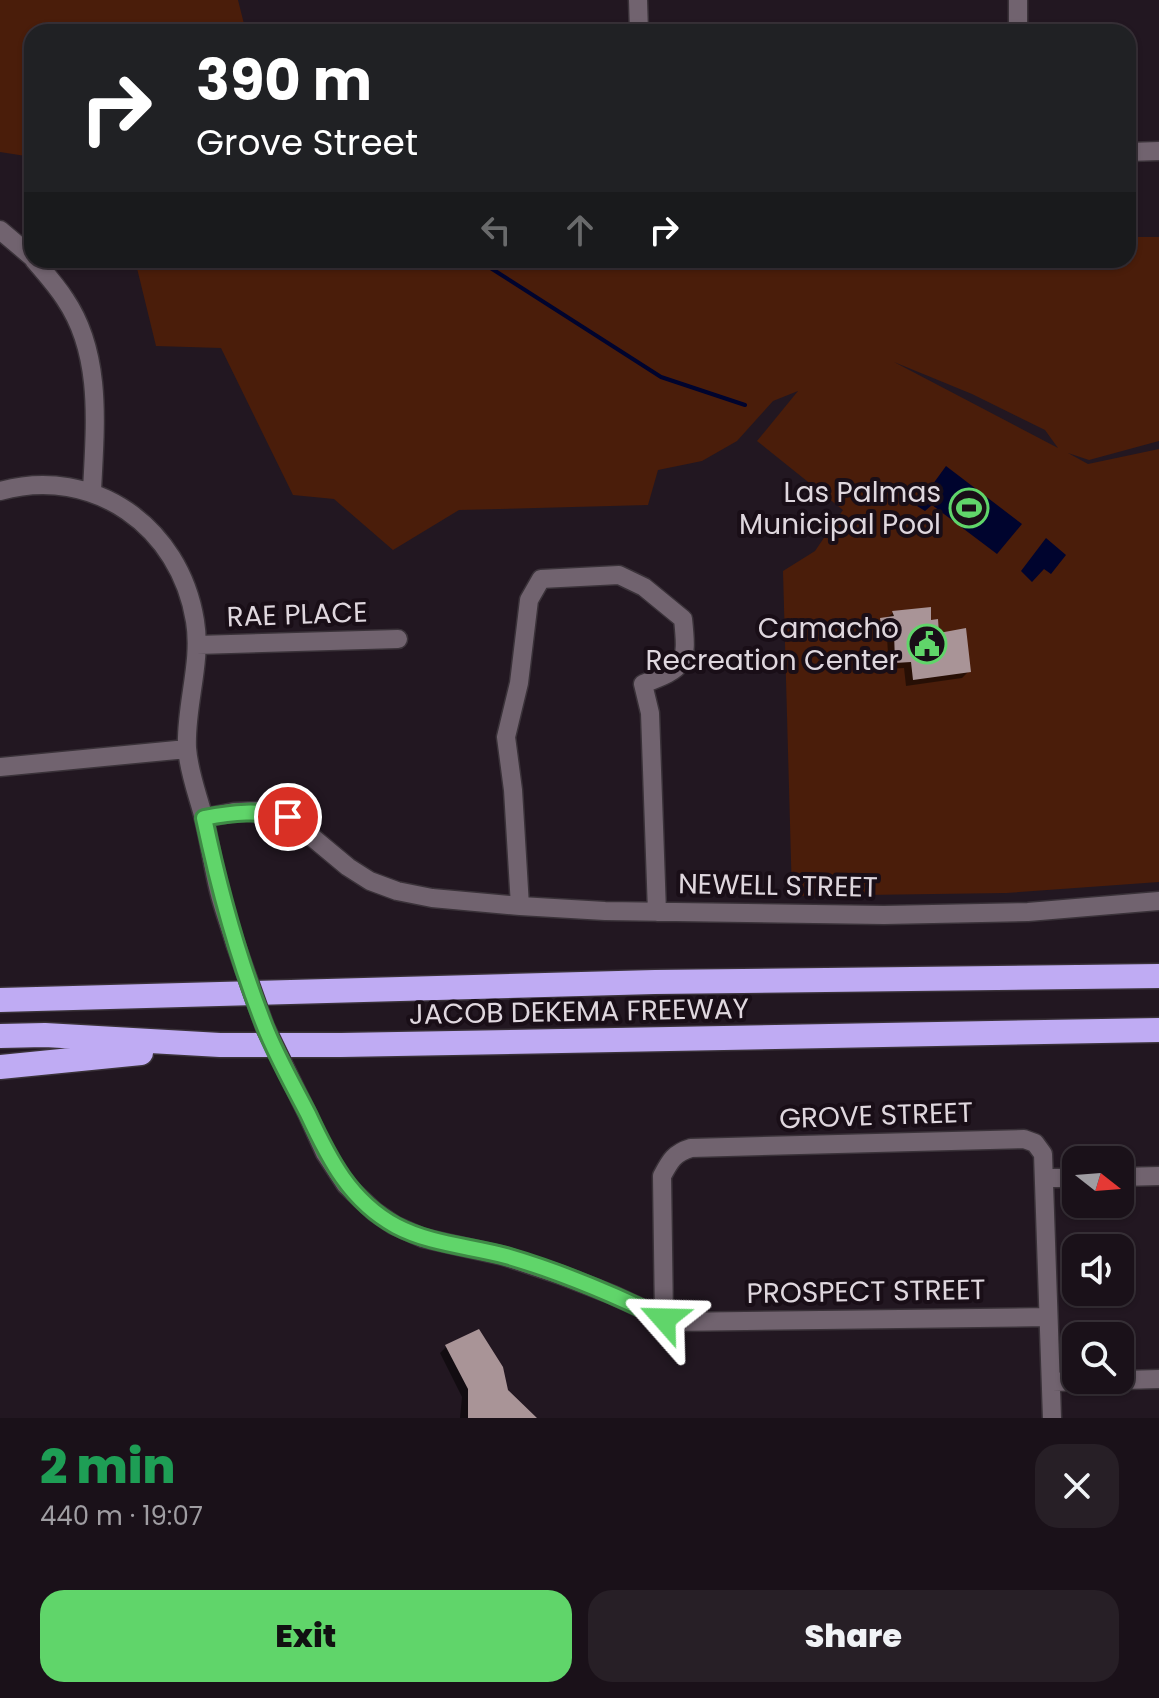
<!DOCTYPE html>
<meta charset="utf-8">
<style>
:root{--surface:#1a1119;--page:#271f26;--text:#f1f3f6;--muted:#9f9da2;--line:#383138;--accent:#60d56a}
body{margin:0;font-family:Poppins,sans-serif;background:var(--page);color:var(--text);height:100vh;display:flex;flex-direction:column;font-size:30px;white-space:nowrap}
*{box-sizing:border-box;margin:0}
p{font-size:26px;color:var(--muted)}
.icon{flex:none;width:44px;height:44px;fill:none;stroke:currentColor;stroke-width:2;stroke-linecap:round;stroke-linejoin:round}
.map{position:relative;height:1418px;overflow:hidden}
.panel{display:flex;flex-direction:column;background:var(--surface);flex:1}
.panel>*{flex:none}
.banner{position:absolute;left:24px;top:24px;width:1112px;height:244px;border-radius:24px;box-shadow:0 2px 6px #0004,0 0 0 2px var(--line);background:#202124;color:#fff;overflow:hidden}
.needle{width:52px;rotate:107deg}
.buttons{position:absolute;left:1062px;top:1146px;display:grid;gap:16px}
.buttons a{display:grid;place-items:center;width:72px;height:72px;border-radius:16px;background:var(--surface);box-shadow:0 2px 6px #0004,0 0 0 2px var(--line);font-size:40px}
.pin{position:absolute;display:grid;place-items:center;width:68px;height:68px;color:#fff;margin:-34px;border:4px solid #fff;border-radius:50%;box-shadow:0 2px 8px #0007}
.me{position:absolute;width:88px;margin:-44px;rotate:295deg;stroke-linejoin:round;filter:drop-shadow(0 0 6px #0008)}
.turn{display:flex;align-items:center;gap:28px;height:168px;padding:0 40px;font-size:36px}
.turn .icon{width:104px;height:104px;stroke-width:2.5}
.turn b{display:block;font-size:56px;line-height:68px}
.lanes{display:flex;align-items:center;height:76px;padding:0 40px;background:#0003;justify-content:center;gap:40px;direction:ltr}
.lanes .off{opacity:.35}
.round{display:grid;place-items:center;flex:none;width:84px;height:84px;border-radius:24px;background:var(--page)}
.overview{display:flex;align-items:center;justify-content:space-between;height:136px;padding:0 40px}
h1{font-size:48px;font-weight:800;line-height:60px;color:#1e9e55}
.cta{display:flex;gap:16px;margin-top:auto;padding:16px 40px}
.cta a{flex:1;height:92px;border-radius:24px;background:var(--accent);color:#111;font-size:32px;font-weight:800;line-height:92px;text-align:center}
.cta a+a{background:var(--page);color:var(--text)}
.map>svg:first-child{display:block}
.green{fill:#4a1d0a;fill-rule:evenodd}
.water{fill:#00042e}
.shadow{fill:#0007}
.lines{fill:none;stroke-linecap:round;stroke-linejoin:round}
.stream{stroke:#00042e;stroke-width:4}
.building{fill:#a99497}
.minor-casing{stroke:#3a3239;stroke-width:21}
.highway-casing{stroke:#3a3239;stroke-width:27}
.minor{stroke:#71636f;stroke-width:18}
.highway{stroke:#bfabf3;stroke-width:24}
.minor-bridge-casing{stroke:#3a3239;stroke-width:21;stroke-linecap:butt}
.minor-bridge{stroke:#71636f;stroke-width:18}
.route-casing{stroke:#3e8a45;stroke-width:20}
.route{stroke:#60d56a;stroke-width:14}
.labels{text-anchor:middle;stroke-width:8;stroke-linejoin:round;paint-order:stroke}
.poi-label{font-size:28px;fill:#dfd7de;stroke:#190e17;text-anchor:end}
.street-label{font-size:28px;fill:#dfd7de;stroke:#190e17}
</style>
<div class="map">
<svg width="1159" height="1418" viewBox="0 0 1159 1418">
<rect width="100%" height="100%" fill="#221721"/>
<!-- green -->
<path class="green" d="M 0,0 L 238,0 L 244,24 L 256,32 L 32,32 L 32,157 L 0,152 Z
M 1128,237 L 1159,237 L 1159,441 L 1089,460 L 1068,453 L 1088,464 L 1159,449 L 1159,882 L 1006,893 L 792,896 L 783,571 L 815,551 L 843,510 L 757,441 L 798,391 L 773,401 L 737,441 L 702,461 L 658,470 L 648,505 L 459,510 L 393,550 L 334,499 L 293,495 L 221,348 L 156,346 L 135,260 L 1128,260 ZM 894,362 L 972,394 L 1045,430 L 1058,448 Z"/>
<!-- water -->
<path class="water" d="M 946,466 L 1022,524 L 997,554 L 932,505 L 925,511 L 917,506 Z
M 1046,538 L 1066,555 L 1051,574 L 1044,569 L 1032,582 L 1021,571 Z"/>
<!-- shadow -->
<path class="shadow" d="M 929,609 L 929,622 L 937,636 L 969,671 L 962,678 L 906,686 L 904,668 L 889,669 L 887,638 L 875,639 L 874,627 L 893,613 Z
M 447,1346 L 507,1391 L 534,1418 L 460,1418 L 462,1397 L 440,1353 Z"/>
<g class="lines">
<!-- stream -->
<path class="stream" d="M 478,260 L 661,377 L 745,405"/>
</g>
<!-- building -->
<path class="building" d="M 931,607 L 931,620 L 938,619 L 939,633 L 966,628 L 971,672 L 913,680 L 911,662 L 895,663 L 894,632 L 882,633 L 880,618 L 894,616 L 892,611 Z
M 479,1329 L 503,1367 L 508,1390 L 537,1418 L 468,1418 L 468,1389 L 445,1345 Z"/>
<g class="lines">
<defs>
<path id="minor" d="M 638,0 L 639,32
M 1018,0 L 1018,32
M 1128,152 L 1159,151
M 0,230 L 32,257
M 34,260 C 45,273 56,285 65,299 C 103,355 95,427 92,491
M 0,491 C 94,465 180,527 195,621 C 202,663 185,706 187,748 C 189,774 198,795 204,819 C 210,843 213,867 219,891 C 223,908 230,926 235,943
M 197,645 L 398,639
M 0,767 L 187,749
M 204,818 L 234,812 L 264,811 L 288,817 L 348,867 L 370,881 L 397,891 L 432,898 L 520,906 L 605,911 L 884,915 L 1028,912 L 1159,901
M 520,906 L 513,790 L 506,737 L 519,683 L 529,600 L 541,579 L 619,575 L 644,587 L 683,619 C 688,665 685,668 643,684 L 650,713 L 657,912
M 307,1113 L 325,1153 L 346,1185 L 375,1212 L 394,1225 L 423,1238 L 504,1256 L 561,1275 L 613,1295 L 671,1322 L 1048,1317
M 1120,1177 L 1159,1176
M 1046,1178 L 1076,1178
M 664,1319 L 662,1176 C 670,1161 674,1153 691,1148 L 1024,1139 L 1035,1143 L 1043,1154 L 1052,1418
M 1052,1382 L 1159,1379"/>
<path id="highway" d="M 0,1000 L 655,982 L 1159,976
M 0,1036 L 45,1035 L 220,1045 L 341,1045 L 1159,1030
M 0,1067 L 141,1053"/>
</defs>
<!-- minor casing -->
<use href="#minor" class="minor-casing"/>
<!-- highway casing -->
<use href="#highway" class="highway-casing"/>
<!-- minor -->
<use href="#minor" class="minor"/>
<!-- highway -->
<use href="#highway" class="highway"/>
<defs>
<path id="minor-bridge" d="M 235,943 L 265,1027 L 307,1113"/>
</defs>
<!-- minor-bridge casing -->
<use href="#minor-bridge" class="minor-bridge-casing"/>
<!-- minor-bridge -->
<use href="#minor-bridge" class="minor-bridge"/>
</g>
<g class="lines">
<defs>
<path id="route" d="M 288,817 C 258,810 234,812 204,818 C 219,889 238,959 265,1027 C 277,1057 293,1085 308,1114 C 329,1159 350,1201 396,1226 C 430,1244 469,1246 506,1256 C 561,1272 613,1294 664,1319"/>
</defs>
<!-- route casing -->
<use href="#route" class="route-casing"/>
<!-- route -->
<use href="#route" class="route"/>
</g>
<!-- icons -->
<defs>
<symbol id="stadium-ring" viewBox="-11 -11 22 22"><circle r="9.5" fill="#190e17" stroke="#60d56a" stroke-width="1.5"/><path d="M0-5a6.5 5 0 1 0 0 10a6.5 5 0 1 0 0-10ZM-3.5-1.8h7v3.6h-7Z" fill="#60d56a"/></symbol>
<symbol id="civic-ring" viewBox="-11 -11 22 22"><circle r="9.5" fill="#190e17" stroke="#60d56a" stroke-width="1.5"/><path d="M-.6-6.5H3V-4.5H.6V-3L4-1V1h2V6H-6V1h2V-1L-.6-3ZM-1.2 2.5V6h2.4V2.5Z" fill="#60d56a"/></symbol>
</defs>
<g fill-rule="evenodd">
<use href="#stadium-ring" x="947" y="486" width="44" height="44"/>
<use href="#civic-ring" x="905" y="622" width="44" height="44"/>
</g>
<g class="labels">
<!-- poi labels -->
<g class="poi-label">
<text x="941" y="502">Las Palmas<tspan x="941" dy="32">Municipal Pool</tspan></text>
<text x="899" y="638">Camacho<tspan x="899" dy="32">Recreation Center</tspan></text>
</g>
<!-- street labels -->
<g class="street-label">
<text transform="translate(297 614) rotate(-2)" y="10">RAE PLACE</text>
<text transform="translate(778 885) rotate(1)" y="10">NEWELL STREET</text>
<text transform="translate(579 1011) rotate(-1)" y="10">JACOB DEKEMA FREEWAY</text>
<text transform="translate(876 1115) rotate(-2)" y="10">GROVE STREET</text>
<text transform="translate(866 1291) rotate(-1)" y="10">PROSPECT STREET</text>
</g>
</g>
</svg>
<div class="buttons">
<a><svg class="needle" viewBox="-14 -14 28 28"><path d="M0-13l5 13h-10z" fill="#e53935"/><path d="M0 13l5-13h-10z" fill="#9f9da2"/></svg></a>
<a><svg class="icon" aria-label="sound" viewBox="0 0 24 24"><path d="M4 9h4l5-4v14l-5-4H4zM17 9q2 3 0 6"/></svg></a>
<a><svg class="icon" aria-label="search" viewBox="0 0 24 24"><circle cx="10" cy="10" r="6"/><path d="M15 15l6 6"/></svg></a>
</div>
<div class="pin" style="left:288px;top:817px;background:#d93025"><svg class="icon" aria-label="arrive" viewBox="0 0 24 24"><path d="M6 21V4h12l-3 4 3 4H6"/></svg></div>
<svg class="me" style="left:664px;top:1319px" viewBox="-20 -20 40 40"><path d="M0-17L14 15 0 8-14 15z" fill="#60d56a" stroke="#fff" stroke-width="4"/></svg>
<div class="banner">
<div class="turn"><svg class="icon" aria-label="right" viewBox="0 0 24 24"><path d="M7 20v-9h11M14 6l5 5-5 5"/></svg><div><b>390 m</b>Grove Street</div></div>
<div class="lanes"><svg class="icon off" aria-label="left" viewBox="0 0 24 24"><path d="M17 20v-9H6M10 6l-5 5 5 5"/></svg><svg class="icon off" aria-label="ahead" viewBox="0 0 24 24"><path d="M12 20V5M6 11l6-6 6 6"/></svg><svg class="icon" aria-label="right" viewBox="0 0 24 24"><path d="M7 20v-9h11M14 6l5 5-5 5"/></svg></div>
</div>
</div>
<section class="panel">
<div class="overview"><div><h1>2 min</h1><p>440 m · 19:07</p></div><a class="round"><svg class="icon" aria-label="close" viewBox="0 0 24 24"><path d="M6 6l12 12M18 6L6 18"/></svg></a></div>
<div class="cta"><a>Exit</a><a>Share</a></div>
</section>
